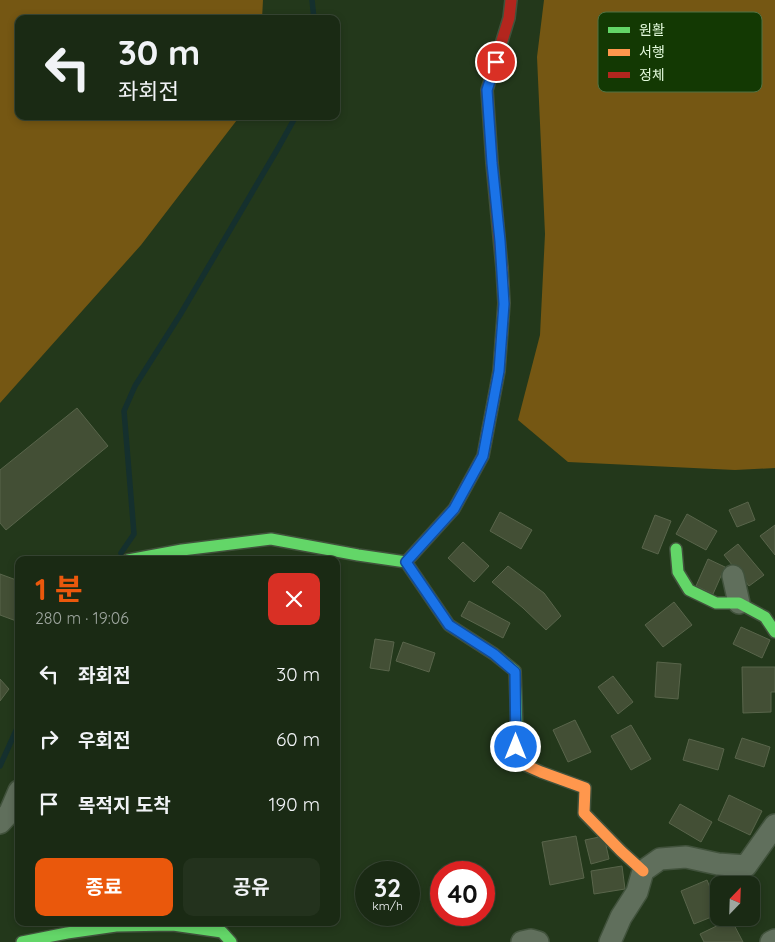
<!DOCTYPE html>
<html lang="ko">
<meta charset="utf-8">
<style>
:root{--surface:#1a2a14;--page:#23321d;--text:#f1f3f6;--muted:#9fa7a0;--line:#384634;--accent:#ea580c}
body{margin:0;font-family:Quicksand,"Noto Sans KR",sans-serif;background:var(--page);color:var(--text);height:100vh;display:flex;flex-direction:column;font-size:19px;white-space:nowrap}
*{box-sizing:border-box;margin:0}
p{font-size:16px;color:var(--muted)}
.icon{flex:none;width:28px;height:28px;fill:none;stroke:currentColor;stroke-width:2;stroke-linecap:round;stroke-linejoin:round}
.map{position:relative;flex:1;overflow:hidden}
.side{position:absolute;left:15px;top:556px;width:325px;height:370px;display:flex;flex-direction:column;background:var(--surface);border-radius:10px;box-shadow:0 2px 8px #0003,0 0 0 1px var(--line)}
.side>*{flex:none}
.top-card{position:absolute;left:15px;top:15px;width:325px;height:105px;border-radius:10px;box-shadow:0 2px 8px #0003,0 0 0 1px var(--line);background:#1a2a14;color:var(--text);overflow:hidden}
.needle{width:32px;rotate:23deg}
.controls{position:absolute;left:710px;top:876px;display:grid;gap:10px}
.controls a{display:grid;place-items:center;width:50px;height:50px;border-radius:10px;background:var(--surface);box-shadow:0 2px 8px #0003,0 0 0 1px var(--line);font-size:25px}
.speed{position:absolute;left:355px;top:861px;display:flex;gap:10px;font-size:25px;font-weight:700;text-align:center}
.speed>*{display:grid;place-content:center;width:65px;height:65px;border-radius:50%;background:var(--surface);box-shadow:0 2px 8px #0003,0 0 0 1px var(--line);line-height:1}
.speed small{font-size:12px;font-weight:400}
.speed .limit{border:8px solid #d22;background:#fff;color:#111}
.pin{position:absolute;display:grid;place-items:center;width:42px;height:42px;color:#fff;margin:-21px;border:2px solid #fff;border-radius:50%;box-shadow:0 1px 5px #0007}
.me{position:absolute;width:55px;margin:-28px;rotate:0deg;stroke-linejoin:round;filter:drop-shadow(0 0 4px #0008)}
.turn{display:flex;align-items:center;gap:18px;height:105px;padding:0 20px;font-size:22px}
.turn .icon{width:65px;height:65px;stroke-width:2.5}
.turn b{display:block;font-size:35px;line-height:42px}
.round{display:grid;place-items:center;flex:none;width:52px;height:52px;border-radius:10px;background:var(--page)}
.summary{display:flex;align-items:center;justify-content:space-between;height:85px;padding:0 20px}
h1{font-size:30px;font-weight:700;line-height:38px;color:var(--accent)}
.button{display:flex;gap:10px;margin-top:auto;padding:10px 20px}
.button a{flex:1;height:58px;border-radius:10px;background:var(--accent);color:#fff;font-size:20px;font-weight:700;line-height:58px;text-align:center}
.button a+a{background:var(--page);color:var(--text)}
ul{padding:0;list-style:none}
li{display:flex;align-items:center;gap:15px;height:65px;padding:0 20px}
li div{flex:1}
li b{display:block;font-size:19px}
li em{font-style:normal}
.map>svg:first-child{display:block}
.forest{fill:#755713}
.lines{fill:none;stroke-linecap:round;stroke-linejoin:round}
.stream{stroke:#15302e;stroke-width:5.5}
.building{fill:#434f35;stroke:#59654b}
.street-casing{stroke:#41523c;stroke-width:24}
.fast-casing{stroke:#41523c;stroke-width:14}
.slow-casing{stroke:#41523c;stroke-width:14}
.jam-casing{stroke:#41523c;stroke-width:14}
.street{stroke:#606f5c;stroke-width:21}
.fast{stroke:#63d668;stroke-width:11}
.slow{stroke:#ff974d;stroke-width:11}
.jam{stroke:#b3261e;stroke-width:11}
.route-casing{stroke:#114b97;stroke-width:12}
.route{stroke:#1a73e8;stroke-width:9}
.key{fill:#133903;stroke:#517344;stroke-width:1}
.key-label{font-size:14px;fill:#e3fadc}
</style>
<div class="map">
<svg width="775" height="942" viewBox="0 0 775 942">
<rect width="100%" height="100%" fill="#23381b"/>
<!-- forest -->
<path class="forest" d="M 0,0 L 263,0 L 262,19 L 19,19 L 19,116 L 240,116 L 141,245 L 0,403 Z
M 544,0 L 775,0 L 775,468 L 735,470 L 568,462 L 518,420 L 540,335 L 545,234 L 537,57 Z"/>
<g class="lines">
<!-- stream -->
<path class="stream" d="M 312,0 L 314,19
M 121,553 L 134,534 L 124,411 L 135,386 L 180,315 L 277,150 L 296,116
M 0,766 L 19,724"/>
</g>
<!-- building -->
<path class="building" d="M 77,408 L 108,446 L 6,530 L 0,523 L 0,470 Z
M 748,502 L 755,520 L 737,527 L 729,510 Z
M 500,512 L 532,530 L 521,549 L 490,531 Z
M 687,514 L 717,531 L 706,550 L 676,534 Z
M 655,515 L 671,521 L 658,554 L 642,548 Z
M 775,525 L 775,555 L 760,536 Z
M 463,542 L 489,566 L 474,582 L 448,558 Z
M 738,544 L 764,575 L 749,586 L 724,555 Z
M 708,559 L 725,567 L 713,594 L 696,586 Z
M 508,566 L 544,593 L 561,616 L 546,630 L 523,608 L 492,582 Z
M 0,574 L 19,581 L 19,622 L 0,615 Z
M 469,601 L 510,623 L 503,638 L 461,616 Z
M 674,602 L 692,625 L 663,647 L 645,625 Z
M 741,627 L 770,640 L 762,658 L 733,644 Z
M 375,639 L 394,642 L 389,671 L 370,668 Z
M 403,642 L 435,653 L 429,672 L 396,661 Z
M 657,662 L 681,664 L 678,699 L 655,697 Z
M 742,667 L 775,667 L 775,692 L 771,692 L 771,712 L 743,713 Z
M 613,676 L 633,702 L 618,714 L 598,687 Z
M 0,679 L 9,689 L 0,701 Z
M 575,720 L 591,752 L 568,762 L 553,730 Z
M 631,725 L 651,759 L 631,770 L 611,736 Z
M 742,738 L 770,747 L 764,767 L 735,758 Z
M 689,739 L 724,749 L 718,770 L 683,760 Z
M 729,795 L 762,811 L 750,835 L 718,820 Z
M 680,804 L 712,822 L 701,842 L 669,823 Z
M 576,836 L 584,878 L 550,885 L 542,842 Z
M 604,836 L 609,859 L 591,864 L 585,840 Z
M 622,866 L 625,889 L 594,894 L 591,871 Z
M 707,880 L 719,910 L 719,914 L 694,924 L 681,891 Z
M 731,919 L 743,942 L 704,942 L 700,934 Z"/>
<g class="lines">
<defs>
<path id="street" d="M 733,576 L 739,603
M 0,823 L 10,812 L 19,791
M 522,942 L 531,940 L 538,942
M 610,942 L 621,917 L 637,892 L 643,871 L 660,859 L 686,857 L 718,864 L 746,866 L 775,825
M 771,942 L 775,940"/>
<path id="fast" d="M 676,549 L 678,572 L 689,590 L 716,603 L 739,603 L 765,617 L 775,632
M 128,560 L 182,550 L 271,539 L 358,555 L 406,562 L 449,625 L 494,654 L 515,671 L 517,729
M 22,942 L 67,933 L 116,926 L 173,925 L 222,932 L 231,942"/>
<path id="slow" d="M 406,562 L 454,509 L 483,456 L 499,371 L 504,303 L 502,268
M 517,729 L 516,761 L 541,772 L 585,788 L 584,813 L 621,851 L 643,871"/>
<path id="jam" d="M 502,268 L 492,163 L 487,90 L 509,18 L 511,0"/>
</defs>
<!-- street casing -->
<use href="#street" class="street-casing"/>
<!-- fast casing -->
<use href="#fast" class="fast-casing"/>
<!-- slow casing -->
<use href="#slow" class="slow-casing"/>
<!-- jam casing -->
<use href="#jam" class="jam-casing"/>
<!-- street -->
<use href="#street" class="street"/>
<!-- fast -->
<use href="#fast" class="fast"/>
<!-- slow -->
<use href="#slow" class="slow"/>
<!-- jam -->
<use href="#jam" class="jam"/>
</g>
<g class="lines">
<defs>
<path id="route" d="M 496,62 L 487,90 L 492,163 L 500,241 L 504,304 L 499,371 L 483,456 L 454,509 L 406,562 L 449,625 L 494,654 L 515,672 L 516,747"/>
</defs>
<!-- route casing -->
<use href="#route" class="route-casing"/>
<!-- route -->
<use href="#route" class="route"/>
</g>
<!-- legend -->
<rect x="598" y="12" width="164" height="80" rx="8" class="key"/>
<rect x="608" y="27" width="22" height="6" fill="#63d668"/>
<rect x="608" y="49" width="22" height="7" fill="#ff974d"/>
<rect x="608" y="72" width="22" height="6" fill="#b3261e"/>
<g class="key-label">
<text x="639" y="35">원활</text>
<text x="639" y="57">서행</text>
<text x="639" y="80">정체</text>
</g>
</svg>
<div class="controls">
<a><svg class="needle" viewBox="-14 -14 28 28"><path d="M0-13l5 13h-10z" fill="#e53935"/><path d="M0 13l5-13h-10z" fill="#9fa7a0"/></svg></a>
</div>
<div class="speed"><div>32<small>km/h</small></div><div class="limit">40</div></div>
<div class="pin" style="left:496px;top:62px;background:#d93025"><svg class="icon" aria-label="arrive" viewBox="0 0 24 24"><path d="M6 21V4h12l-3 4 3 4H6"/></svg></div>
<svg class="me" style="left:516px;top:747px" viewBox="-20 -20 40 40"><circle r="17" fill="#1a73e8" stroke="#fff" stroke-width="3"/><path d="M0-11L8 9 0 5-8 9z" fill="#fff"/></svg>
<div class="top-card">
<div class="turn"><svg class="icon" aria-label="left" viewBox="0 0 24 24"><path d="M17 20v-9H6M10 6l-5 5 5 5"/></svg><div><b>30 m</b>좌회전</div></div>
</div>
<section class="side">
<div class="summary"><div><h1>1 분</h1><p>280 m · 19:06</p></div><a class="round" style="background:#d93025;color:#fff"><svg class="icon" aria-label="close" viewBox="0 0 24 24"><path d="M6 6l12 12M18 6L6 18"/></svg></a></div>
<ul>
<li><svg class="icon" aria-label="left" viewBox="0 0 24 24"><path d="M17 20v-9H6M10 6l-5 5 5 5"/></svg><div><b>좌회전</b></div><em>30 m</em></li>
<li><svg class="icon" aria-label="right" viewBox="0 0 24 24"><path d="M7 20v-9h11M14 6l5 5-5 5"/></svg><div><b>우회전</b></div><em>60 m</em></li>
<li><svg class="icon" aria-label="arrive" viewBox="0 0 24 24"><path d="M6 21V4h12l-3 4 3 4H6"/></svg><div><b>목적지 도착</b></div><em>190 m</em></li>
</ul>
<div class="button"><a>종료</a><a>공유</a></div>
</section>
</div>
